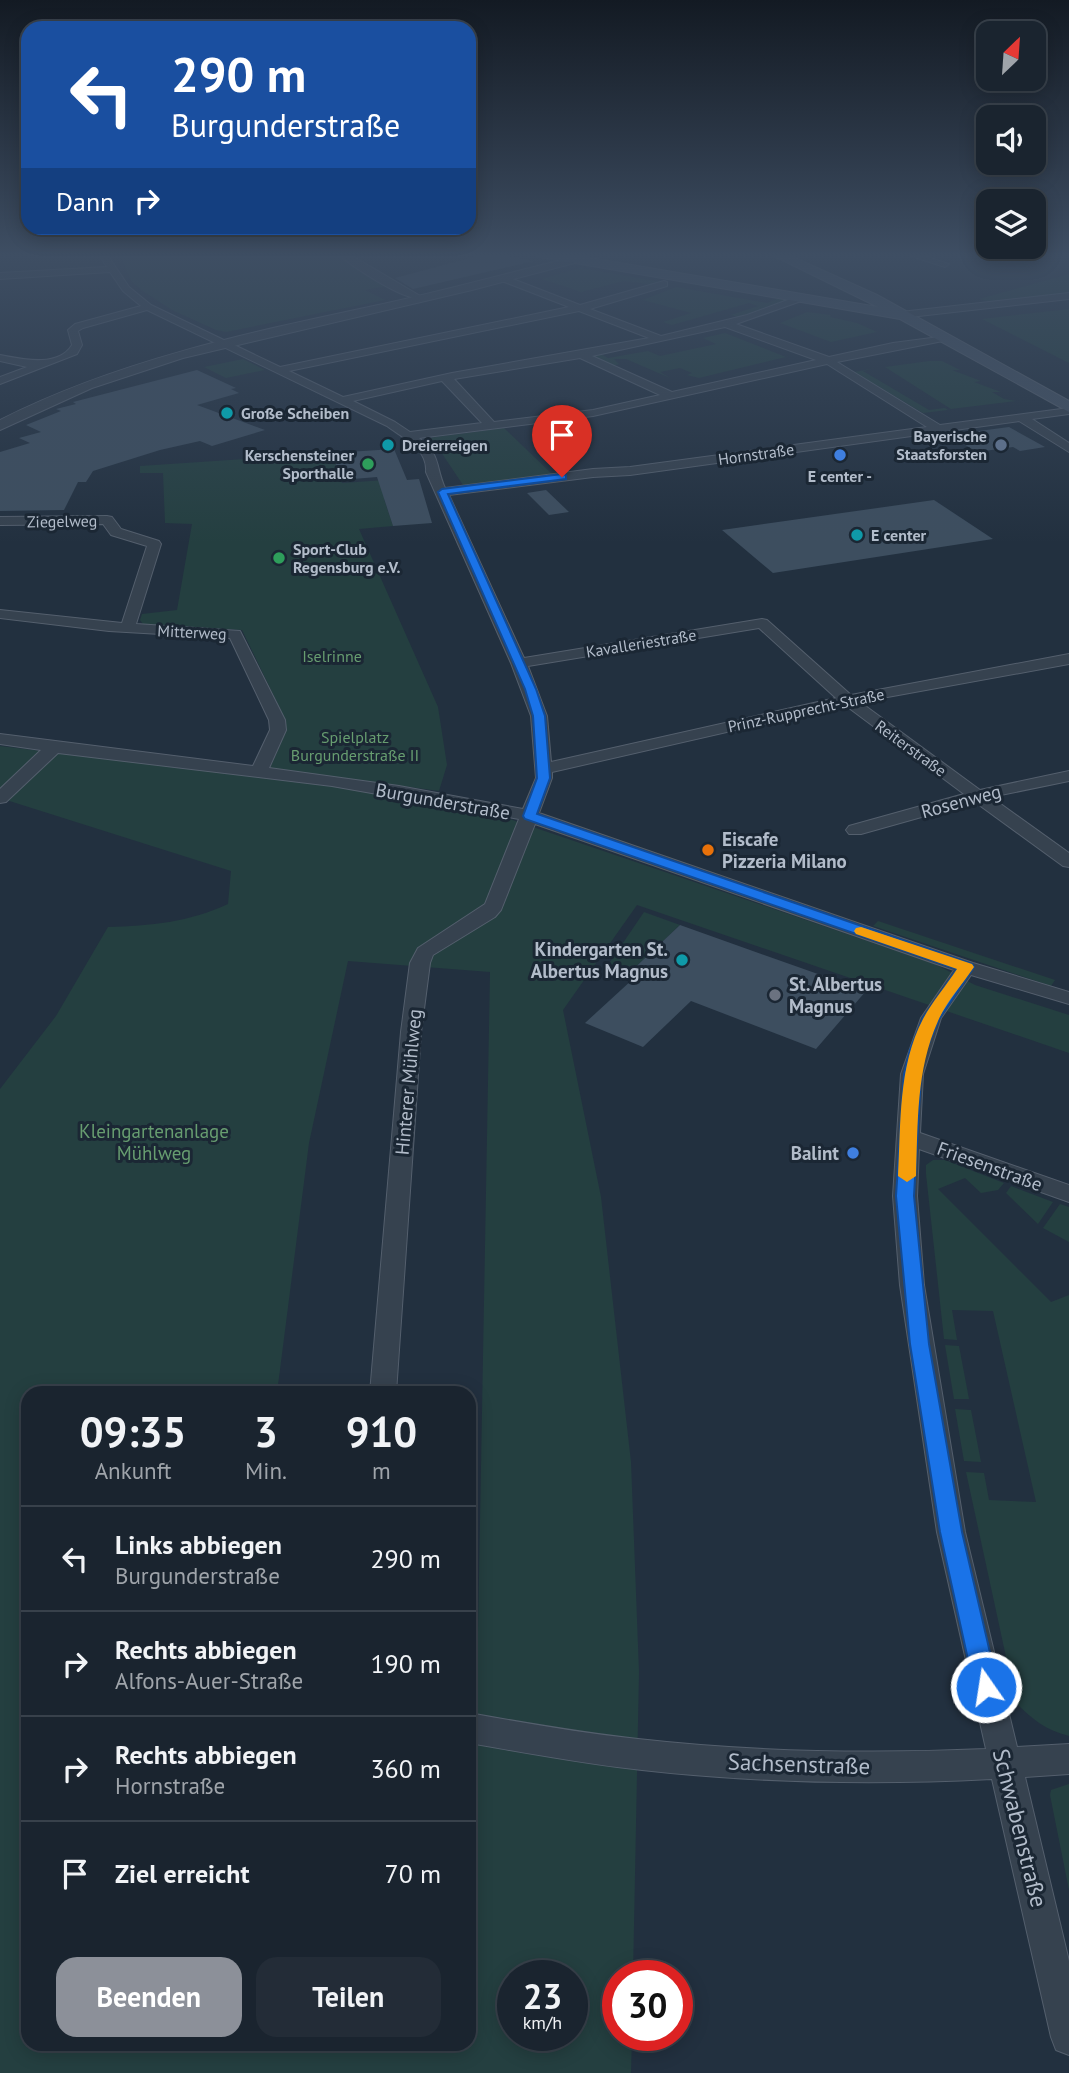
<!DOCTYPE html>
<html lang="de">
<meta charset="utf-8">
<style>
:root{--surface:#1a242f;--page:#232c37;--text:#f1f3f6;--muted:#9fa4aa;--line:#38414b;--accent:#8c9099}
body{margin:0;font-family:"PT Sans",sans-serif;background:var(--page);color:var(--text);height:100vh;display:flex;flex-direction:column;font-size:26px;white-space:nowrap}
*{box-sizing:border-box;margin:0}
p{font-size:23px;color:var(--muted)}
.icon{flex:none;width:38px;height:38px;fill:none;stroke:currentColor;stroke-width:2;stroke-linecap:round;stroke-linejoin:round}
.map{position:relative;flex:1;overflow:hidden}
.details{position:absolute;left:21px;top:1386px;width:455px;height:665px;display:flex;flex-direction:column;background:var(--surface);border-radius:21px;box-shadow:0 4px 18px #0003,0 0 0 2px var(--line)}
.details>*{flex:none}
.banner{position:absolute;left:21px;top:21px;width:455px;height:214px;border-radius:21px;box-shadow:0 4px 18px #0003,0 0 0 2px var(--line);background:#1a4fa0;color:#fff;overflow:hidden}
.needle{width:46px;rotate:25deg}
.buttons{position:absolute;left:976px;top:21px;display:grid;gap:14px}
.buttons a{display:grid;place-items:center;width:70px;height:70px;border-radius:14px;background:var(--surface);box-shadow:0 4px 18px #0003,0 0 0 2px var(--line);font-size:35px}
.speed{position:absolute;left:497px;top:1960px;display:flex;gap:14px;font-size:35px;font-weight:700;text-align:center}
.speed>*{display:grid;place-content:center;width:91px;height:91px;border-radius:50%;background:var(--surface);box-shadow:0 4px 18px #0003,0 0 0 2px var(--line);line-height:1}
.speed small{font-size:18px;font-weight:400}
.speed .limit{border:10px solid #d22;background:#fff;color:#111}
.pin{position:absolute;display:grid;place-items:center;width:60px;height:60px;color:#fff;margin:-72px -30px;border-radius:50% 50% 50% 0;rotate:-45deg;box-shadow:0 0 7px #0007}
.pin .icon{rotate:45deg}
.me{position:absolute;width:77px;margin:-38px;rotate:347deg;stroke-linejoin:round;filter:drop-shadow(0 0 5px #0008)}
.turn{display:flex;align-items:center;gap:24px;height:147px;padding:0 35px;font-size:32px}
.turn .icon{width:91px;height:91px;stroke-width:2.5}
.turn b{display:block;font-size:49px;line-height:60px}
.then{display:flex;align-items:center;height:66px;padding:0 35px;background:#0003;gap:14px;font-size:26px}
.eta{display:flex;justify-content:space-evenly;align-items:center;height:119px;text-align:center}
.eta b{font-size:42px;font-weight:700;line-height:49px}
.action{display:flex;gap:14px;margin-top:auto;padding:14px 35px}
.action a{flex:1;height:80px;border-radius:21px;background:var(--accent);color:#fff;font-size:28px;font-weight:700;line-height:80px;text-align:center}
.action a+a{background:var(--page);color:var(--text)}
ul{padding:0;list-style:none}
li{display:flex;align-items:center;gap:21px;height:105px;padding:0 35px;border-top:2px solid var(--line)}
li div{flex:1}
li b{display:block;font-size:26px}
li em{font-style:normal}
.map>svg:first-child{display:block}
.green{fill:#243f40;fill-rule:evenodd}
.building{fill:#3d4e5f}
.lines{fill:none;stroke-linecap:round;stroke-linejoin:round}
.minor-casing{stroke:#545f6d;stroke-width:2}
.tertiary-casing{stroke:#545f6d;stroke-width:2}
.secondary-casing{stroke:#545f6d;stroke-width:2}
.minor{fill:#36424f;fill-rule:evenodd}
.tertiary{fill:#36424f;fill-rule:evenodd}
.secondary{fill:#435162;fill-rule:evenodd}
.route{fill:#1a73e8;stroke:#114b97;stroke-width:2}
.slow{fill:#f59e0b}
.culture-dot{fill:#0f9aa8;stroke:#1b2734;stroke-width:2.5}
.service-dot{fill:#5c6f8a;stroke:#1b2734;stroke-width:2.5}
.shop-dot{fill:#3f7fe0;stroke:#1b2734;stroke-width:2.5}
.leisure-dot{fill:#2e9e5b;stroke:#1b2734;stroke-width:2.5}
.food-dot{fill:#e8710a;stroke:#1b2734;stroke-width:2.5}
.worship-dot{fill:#6b7280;stroke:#1b2734;stroke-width:2.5}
.labels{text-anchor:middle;stroke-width:6;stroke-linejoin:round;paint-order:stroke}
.far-poi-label{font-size:16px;font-weight:bold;fill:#b2bcca;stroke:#1b2734;text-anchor:start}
.far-street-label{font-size:16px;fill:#b2bcca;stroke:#1b2734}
.far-park-label{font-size:16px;fill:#679d70;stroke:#1b2734}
.street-label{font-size:19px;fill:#b2bcca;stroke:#1b2734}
.poi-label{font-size:19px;font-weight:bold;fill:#b2bcca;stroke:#1b2734;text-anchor:start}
.park-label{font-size:19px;fill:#679d70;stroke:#1b2734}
.near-street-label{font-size:23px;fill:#b2bcca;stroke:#1b2734}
</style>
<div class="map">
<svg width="1069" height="2073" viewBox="0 0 1069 2073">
<rect width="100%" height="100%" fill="#22303f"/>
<!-- green -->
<path class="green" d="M 119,253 L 336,253 L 368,271 L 387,286 L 365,290 L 385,300 L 226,332 L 216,330 L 172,310 L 143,291 L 132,282 Z
M 580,268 L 662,282 L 656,285 L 624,281 L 581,292 L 542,279 Z
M 1069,274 L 1069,293 L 991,302 L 979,299 Z
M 676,287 L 767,303 L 779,298 L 787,300 L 739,317 L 731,315 L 758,306 L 749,303 L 672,325 L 663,322 L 691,313 L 643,300 Z
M 1069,309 L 1069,363 L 982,319 Z
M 807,312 L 831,315 L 830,317 L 857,323 L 877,332 L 831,342 L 780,323 Z
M 725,333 L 786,357 L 699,378 L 687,375 L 692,373 L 680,368 L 660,372 L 670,378 L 626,359 L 614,359 L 619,364 L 613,366 L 590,355 L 599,353 L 608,358 L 648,351 L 660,356 L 716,344 L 703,338 Z
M 243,359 L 265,370 L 226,378 L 204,367 Z
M 929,361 L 942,361 L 960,370 L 952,370 L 981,381 L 974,382 L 1001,392 L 992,392 L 1004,399 L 1016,401 L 951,409 L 885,367 Z
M 876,368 L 863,371 L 929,410 L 945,408 L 948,410 L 923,413 L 854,372 Z
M 504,428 L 553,475 L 463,485 L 437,446 L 428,438 Z
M 332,453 L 342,483 L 400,479 L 384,499 L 393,526 L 359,529 L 438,707 L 447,765 L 439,791 L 270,768 L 286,731 L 286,721 L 242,630 L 143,624 L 140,620 L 142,614 L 177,610 L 192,524 L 165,523 L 163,473 L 140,473 L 140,466 Z
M 0,746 L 327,785 L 486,811 L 935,964 L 975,985 L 1069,1015 L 1069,1053 L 637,905 L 563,1010 L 601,1197 L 631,1462 L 639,1672 L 633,1976 L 618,1976 L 618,2035 L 632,2035 L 631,2073 L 0,2073 L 0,1089 L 56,1016 L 108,927 C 150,926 190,922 228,904 L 231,871 L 0,798 ZM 348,961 L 490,972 L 476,1741 L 469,1742 L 469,2044 L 28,2044 L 28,1393 L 277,1393 L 309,1143 ZM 513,1976 L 572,1976 L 572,2035 L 513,2035 Z
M 644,912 L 680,925 L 626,976 L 606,968 Z
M 878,921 L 1055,980 L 1051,986 L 873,926 Z
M 933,1160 L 945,1160 L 1004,1183 L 998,1190 L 981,1193 L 965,1178 L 938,1189 L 1051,1302 L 1069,1295 L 1069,1736 C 1046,1730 1033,1720 1016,1703 L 966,1472 L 984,1473 L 989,1500 L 1036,1502 L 993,1311 L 952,1310 L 957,1340 L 944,1339 L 926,1174 L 926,1165 Z
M 1011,1186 L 1053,1202 L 1038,1224 L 1006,1193 Z
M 1060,1204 L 1069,1207 L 1069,1242 L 1043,1228 Z
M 945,1345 L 959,1346 L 969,1399 L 954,1399 Z
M 955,1409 L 971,1410 L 981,1462 L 964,1461 Z
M 1069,1784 L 1069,1890 L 1050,1795 L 1051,1790 Z"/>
<!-- building -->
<path class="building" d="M 489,253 L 534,261 L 413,289 L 395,278 Z
M 197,370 L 236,388 L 231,389 L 239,393 L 197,405 L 265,430 L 212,446 L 200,441 L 160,450 L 93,471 L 86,482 L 78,482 L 64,510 L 0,511 L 0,452 L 30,443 L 19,438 L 41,432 L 26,425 L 61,411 L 56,409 L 76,404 L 73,402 Z
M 1009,427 L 1045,447 L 1020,451 L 1013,447 L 977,452 L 949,435 Z
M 394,449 L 407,480 L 419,479 L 432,523 L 393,526 L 377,477 L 341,480 L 332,453 Z
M 546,490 L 569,512 L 549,515 L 527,493 Z
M 934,500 L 993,539 L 773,573 L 722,530 Z
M 680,925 L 736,945 L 866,991 L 816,1049 L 691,1001 L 643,1047 L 585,1023 L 633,979 L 626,976 Z"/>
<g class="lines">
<defs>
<path id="minor" d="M 98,253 L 106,253 L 129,287 L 151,305 L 280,367 L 569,307 L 502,281 L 502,277 L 505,276 L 580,305 L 664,281 L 667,282 L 667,286 L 590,309 L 661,336 L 747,315 L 801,295 L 806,298 L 804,300 L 736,324 L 829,357 L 893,343 L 947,336 L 947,340 L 943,341 L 837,362 L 940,425 L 1069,408 L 1069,414 L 1032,419 L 1069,443 L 1069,452 L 1019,421 L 630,475 L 593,477 L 449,495 L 524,658 L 762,619 L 767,620 L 851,695 L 1069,654 L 1069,664 L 860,702 L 980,790 L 1069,771 L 1069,781 L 991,797 L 1069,853 L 1069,867 L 1063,866 L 975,802 L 861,834 L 849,834 L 846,830 L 849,826 L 964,794 L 845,705 L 552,772 L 552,778 L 539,813 L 973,963 L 1069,992 L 1069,1004 L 971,975 L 941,1018 L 923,1074 L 920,1133 L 1069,1185 L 1069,1202 L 919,1149 L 917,1196 L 924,1285 L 965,1532 L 1017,1747 L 1069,1744 L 1069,1774 L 1025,1777 L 1069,1961 L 1069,2055 L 1056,2050 L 1051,2037 L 992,1779 C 876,1785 758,1783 642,1770 C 584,1764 527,1753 469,1743 L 469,1713 C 525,1723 582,1733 638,1739 C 753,1752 870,1754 986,1749 L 937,1532 L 900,1285 L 893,1196 L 901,1074 L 921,1018 L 954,970 L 535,824 L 501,910 L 495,917 L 433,955 L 430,963 L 421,1032 L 396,1393 L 370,1393 L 401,1032 L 410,963 L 418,948 L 485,904 L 519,819 L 332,786 L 58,753 L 6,802 L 0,803 L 0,789 L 41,750 L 0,744 L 0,734 L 253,766 L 270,730 L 269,720 L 230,638 L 109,631 L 0,618 L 0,610 L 122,623 L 147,546 L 111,535 L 103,524 L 0,525 L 0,517 L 107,516 L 112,517 L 121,529 L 159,541 L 161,544 L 136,624 L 240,631 L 285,720 L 286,730 L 269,768 L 399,786 L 523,809 L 536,778 L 531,716 L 511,663 L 426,472 C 428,449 404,439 387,426 L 147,310 L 83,328 L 78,331 L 82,345 L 77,354 L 0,384 L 0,377 L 27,367 L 0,361 L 0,355 C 21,359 58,368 72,345 L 68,330 L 75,324 L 141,306 L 123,291 L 110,272 L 0,279 L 0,273 L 107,267 ZM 579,311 L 649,338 L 452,373 L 343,397 L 289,371 ZM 725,327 L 816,360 L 672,392 L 592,356 ZM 580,358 L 660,395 L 593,410 L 494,422 L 454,379 ZM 827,364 L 927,427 L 630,467 L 593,469 L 445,488 C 435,465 441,455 419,438 L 593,416 ZM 442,381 L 482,423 L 410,432 L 395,422 L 353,401 ZM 759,628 L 836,698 L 551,762 L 547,716 L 528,666 Z
M 337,253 L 347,253 L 422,297 C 409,305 348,264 337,253 Z
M 902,253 L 915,253 L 949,264 L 945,267 Z
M 1069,293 L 1069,299 L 901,318 L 896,315 L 901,312 Z"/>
<path id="tertiary" d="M 578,256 L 582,257 L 582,261 L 472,290 L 183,358 L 92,388 L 0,430 L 0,420 C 123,358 257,331 392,302 C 454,288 516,271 578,256 Z"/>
<path id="secondary" d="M 534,253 L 561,253 L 878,307 L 768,253 L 784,253 L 877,295 L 1069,401 L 1069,412 L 900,319 L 540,257 Z"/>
</defs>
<!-- minor casing -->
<use href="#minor" class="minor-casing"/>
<!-- tertiary casing -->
<use href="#tertiary" class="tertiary-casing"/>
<!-- secondary casing -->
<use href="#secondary" class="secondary-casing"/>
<!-- minor -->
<use href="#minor" class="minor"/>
<!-- tertiary -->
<use href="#tertiary" class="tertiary"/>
<!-- secondary -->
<use href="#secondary" class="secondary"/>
</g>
<!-- sky -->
<linearGradient id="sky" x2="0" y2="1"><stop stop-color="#131a23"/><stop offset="0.47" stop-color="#3e4e63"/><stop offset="1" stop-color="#3e4e63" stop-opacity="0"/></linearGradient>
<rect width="1069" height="543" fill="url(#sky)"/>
<!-- route -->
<path class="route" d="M 562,474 L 566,475 L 566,479 L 448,494 L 536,689 L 545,716 L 550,778 L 537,814 L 972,964 L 974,967 L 939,1019 L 926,1050 L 921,1074 L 914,1196 L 929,1344 L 962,1532 L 998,1687 L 995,1694 L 986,1697 L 978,1694 L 974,1687 L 940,1532 L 910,1344 L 896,1196 L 904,1074 L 910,1050 L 923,1018 L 957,969 L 525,819 L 523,816 L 537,778 L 533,716 L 525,689 L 438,492 L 442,489 Z"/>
<!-- slow -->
<path class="slow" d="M 861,927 L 972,964 L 974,967 C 962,985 946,1002 938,1021 C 916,1070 918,1123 916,1176 L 907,1182 L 898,1176 C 901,1123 898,1067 923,1019 C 932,1002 946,986 957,969 L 856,934 L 854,931 L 856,928 Z"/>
<!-- markers -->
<g class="culture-dot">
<circle cx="227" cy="413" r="7"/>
<circle cx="388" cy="445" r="7"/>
<circle cx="857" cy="535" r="7"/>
<circle cx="682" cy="960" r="7"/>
</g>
<circle class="service-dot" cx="1001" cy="445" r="7"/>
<g class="shop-dot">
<circle cx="840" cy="455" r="7"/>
<circle cx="853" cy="1153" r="7"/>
</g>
<g class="leisure-dot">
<circle cx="368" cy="464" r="7"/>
<circle cx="279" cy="558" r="7"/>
</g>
<circle class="food-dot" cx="708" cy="850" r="7"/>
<circle class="worship-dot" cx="775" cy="995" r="7"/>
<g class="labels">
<!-- far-poi labels -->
<g class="far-poi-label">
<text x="241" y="419">Große Scheiben</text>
<text x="987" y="442" text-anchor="end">Bayerische<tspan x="987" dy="18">Staatsforsten</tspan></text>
<text x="402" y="451">Dreierreigen</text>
<text x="354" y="461" text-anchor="end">Kerschensteiner<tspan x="354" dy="18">Sporthalle</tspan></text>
<text x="840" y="482" text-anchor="middle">E center -</text>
<text x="871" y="541">E center</text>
<text x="293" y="555">Sport-Club<tspan x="293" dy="18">Regensburg e.V.</tspan></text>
</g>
<!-- far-street labels -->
<g class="far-street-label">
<text transform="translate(756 454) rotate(-8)" y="6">Hornstraße</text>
<text transform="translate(62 521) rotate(-1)" y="6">Ziegelweg</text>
<text transform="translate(192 632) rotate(3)" y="6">Mitterweg</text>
<text transform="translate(641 643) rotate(-9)" y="6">Kavalleriestraße</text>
<text transform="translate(806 710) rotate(-12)" y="6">Prinz-Rupprecht-Straße</text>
<text transform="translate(911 748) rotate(36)" y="6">Reiterstraße</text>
</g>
<!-- far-park labels -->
<g class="far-park-label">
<text x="332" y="662">Iselrinne</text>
<text x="355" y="743">Spielplatz<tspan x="355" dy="18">Burgunderstraße II</tspan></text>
</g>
<!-- street labels -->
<g class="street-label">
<text transform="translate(443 801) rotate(10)" y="7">Burgunderstraße</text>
<text transform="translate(961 801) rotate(-15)" y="7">Rosenweg</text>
<text transform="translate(408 1082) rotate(-85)" y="7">Hinterer Mühlweg</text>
<text transform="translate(990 1166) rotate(20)" y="7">Friesenstraße</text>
</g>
<!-- poi labels -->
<g class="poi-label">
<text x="722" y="846">Eiscafe<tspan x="722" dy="22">Pizzeria Milano</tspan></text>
<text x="668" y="956" text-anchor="end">Kindergarten St.<tspan x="668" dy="22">Albertus Magnus</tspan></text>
<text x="789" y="991">St. Albertus<tspan x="789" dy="22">Magnus</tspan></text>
<text x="839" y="1160" text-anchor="end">Balint</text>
</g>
<!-- park labels -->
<g class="park-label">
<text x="154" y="1138">Kleingartenanlage<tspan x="154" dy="22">Mühlweg</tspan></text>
</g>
<!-- near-street labels -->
<g class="near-street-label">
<text transform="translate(799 1764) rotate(2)" y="8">Sachsenstraße</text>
<text transform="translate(1020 1828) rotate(76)" y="8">Schwabenstraße</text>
</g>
</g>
</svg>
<div class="buttons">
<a><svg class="needle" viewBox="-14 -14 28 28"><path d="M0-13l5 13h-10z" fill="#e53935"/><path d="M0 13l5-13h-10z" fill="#9fa4aa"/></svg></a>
<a><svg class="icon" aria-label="sound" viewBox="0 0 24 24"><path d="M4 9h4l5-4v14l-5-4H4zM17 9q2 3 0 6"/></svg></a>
<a><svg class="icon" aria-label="layers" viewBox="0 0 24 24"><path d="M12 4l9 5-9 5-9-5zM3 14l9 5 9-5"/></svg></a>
</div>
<div class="speed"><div>23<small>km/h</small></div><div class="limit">30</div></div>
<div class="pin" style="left:562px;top:477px;background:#d93025"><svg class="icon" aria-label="arrive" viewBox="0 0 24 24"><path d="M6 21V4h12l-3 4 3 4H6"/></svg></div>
<svg class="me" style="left:986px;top:1687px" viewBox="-20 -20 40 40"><circle r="17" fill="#1a73e8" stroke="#fff" stroke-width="3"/><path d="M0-11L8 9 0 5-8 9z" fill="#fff"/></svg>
<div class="banner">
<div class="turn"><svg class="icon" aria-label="left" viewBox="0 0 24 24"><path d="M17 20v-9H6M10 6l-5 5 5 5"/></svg><div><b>290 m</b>Burgunderstraße</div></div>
<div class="then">Dann<svg class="icon" aria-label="right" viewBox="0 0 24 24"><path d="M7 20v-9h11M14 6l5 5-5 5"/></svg></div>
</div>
<section class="details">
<div class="eta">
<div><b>09:35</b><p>Ankunft</p></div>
<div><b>3</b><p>Min.</p></div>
<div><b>910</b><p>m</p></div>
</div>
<ul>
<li><svg class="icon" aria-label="left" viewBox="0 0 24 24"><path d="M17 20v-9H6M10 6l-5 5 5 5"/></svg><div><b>Links abbiegen</b><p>Burgunderstraße</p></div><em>290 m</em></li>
<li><svg class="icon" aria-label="right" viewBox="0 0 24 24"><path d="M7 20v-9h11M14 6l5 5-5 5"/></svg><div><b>Rechts abbiegen</b><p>Alfons-Auer-Straße</p></div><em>190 m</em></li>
<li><svg class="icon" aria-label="right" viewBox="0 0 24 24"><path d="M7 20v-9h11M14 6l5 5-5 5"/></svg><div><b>Rechts abbiegen</b><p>Hornstraße</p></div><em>360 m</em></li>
<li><svg class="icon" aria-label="arrive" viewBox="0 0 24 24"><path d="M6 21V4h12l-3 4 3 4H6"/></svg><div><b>Ziel erreicht</b></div><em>70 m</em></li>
</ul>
<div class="action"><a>Beenden</a><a>Teilen</a></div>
</section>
</div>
